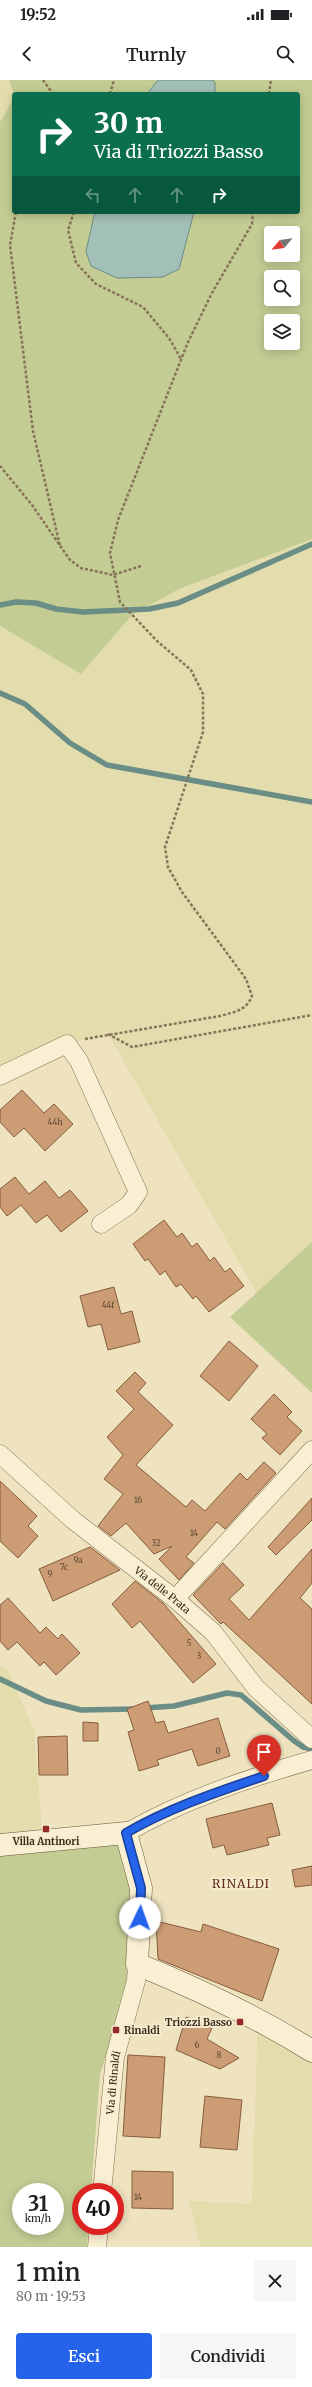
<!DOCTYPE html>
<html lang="it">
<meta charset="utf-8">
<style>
:root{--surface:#fff;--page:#f6f6f6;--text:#202124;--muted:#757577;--accent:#2563eb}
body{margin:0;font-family:Merriweather,serif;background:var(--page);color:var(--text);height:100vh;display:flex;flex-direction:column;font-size:15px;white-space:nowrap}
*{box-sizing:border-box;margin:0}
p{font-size:13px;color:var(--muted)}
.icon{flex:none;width:22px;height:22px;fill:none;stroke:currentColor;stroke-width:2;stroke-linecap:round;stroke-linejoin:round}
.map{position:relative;height:2167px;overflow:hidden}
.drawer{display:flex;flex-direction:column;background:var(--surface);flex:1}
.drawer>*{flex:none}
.top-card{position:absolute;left:12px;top:12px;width:288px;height:122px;border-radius:4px;box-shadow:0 2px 10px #0003;background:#0b6e4f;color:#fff;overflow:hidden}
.needle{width:26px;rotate:241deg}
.buttons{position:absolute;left:264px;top:146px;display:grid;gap:8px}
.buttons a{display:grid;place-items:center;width:36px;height:36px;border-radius:4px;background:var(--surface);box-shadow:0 2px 10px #0003;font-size:20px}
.speed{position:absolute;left:12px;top:2103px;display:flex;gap:8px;font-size:20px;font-weight:700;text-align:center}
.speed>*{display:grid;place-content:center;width:52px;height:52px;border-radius:50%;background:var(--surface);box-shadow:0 2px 10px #0003;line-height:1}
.speed small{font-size:10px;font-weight:400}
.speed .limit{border:6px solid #d22;background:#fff;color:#111}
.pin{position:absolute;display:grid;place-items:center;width:34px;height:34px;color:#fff;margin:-41px -17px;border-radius:50% 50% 50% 0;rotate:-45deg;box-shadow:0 0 4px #0007}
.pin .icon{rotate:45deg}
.me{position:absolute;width:44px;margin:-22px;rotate:3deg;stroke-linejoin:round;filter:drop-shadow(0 0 3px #0008)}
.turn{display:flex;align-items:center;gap:14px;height:84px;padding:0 16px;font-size:18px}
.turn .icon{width:52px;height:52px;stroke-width:2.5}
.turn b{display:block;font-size:28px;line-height:34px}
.lanes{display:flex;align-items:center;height:38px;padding:0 16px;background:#0003;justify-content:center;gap:20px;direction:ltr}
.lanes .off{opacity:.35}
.round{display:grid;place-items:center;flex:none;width:42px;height:42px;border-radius:4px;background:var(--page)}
.overview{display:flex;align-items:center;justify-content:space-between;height:68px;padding:0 16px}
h1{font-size:24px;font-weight:600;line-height:30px}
.primary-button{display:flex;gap:8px;margin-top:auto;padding:8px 16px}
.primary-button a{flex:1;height:46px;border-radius:4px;background:var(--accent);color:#fff;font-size:16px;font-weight:600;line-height:46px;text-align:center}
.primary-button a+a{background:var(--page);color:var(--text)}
.status{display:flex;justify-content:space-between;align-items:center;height:28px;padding:0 20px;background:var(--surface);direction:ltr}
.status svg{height:11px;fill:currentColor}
header{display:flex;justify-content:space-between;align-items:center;height:52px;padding:0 16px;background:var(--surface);font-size:18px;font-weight:600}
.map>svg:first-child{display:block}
.farmland{fill:#e3ddad}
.green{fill:#c2cc93;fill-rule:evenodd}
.water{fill:#a2c0b8;stroke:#6a8d86}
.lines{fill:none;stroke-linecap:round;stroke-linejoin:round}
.stream{stroke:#6a8d86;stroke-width:5.5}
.building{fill:#cc9d75;stroke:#865d3d}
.street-casing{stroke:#867358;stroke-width:19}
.secondary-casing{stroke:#68543b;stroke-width:23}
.path{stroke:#867358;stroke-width:2.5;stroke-dasharray:3 2;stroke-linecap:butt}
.street{stroke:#f9efd2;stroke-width:18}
.secondary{stroke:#f9efd2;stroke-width:22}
.route-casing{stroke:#184099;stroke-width:10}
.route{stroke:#2563eb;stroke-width:7}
.poi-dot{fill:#952c27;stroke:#f5eccf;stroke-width:1.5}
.labels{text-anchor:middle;stroke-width:4;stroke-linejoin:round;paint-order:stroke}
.number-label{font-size:8px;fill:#5c4732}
.street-label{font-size:10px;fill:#362a1c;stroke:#f5eccf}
.poi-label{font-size:10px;font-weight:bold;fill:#362a1c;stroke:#f5eccf}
.quarter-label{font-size:12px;letter-spacing:1px;fill:#622d1b;stroke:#f5eccf}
</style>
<div class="status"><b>19:52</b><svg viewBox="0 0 49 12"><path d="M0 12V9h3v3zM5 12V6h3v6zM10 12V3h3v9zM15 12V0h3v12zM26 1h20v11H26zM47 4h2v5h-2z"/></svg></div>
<header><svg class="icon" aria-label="back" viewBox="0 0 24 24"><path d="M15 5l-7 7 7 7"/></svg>Turnly<svg class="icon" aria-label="search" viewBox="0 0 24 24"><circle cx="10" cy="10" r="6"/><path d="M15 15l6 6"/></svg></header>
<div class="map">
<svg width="312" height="2167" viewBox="0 0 312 2167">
<rect width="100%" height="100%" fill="#eee2bf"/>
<!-- farmland -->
<path class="farmland" d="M 0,0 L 9,0 L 14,18 L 0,42 Z
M 312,458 L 312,1162 L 257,1213 L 108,954 L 67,964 L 0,987 L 0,546 L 81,594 L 132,535 L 179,509 Z
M 0,1584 L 8,1591 L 34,1650 L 43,1761 L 0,1765 Z
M 258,1939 L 312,1971 L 312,2167 L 201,2167 L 189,2121 L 252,2124 Z"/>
<!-- green -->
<path class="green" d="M 9,0 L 158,0 L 147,14 L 14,15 Z
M 213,0 L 312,0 L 312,459 L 179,509 L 132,535 L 81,594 L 0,546 L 0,390 L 3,389 L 0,386 L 0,42 L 14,18 L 14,132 L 95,132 L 86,171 L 192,142 L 194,132 L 298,132 L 298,14 L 215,14 ZM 271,153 L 293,153 L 293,175 L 271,175 ZM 271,197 L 293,197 L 293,219 L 271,219 ZM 271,241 L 293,241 L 293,263 L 271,263 Z
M 312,1162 L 312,1313 L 230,1237 Z
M 126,1753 L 137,1884 L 100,1994 L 91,2112 L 81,2112 L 81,2146 L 88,2146 L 87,2167 L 0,2167 L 0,1765 ZM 21,2112 L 55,2112 L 55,2146 L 21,2146 Z"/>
<!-- water -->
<path class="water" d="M 158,0 L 213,0 L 215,3 L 215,14 L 147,14 Z
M 95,132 L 194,132 L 179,189 L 163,197 L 117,198 L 91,186 L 86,171 Z"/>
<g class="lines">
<!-- stream -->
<path class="stream" d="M 0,525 L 16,522 L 36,523 L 56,529 L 83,532 L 149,529 L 178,523 L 312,464
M 0,613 L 25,624 L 70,663 L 107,685 L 312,722
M 0,1599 L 46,1621 L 81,1630 L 133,1629
M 144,1628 L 174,1626 L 227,1613 L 241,1615 L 293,1660 L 303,1667 L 312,1669"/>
</g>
<!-- building -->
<path class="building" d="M 22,1010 L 44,1033 L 54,1024 L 73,1044 L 45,1071 L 24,1048 L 14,1057 L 0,1042 L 0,1030 Z
M 15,1097 L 29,1114 L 45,1101 L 59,1118 L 70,1110 L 88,1131 L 61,1152 L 47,1135 L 36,1143 L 21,1125 L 7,1136 L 0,1127 L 0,1109 Z
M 164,1140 L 177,1157 L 182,1153 L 192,1167 L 197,1163 L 210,1181 L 214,1177 L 225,1192 L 230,1188 L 244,1206 L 209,1232 L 196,1216 L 193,1219 L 181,1204 L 176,1207 L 165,1191 L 160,1195 L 148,1179 L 145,1181 L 133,1164 Z
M 114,1207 L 121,1234 L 132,1231 L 140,1262 L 108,1270 L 101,1244 L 88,1247 L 80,1216 Z
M 229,1261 L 258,1286 L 229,1321 L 200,1296 Z
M 135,1292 L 146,1303 L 138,1312 L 173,1345 L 136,1385 L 186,1427 L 192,1420 L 205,1431 L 240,1393 L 247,1400 L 264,1382 L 276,1393 L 225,1449 L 217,1442 L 186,1477 L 194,1483 L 179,1500 L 159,1479 L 172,1466 L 154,1474 L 126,1443 L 111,1456 L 98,1446 L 123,1414 L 104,1399 L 123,1375 L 107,1357 L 134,1329 L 116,1311 Z
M 274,1314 L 292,1332 L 287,1337 L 302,1351 L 280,1375 L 262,1358 L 267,1354 L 251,1339 Z
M 0,1401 L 37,1436 L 28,1446 L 38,1456 L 18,1478 L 0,1461 Z
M 312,1418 L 312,1440 L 276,1475 L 268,1467 Z
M 90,1467 L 120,1490 L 53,1521 L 39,1489 Z
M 312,1469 L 312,1503 L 300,1518 L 312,1529 L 312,1624 L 223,1542 L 221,1544 L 193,1515 L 223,1483 L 244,1505 L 229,1519 L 249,1540 Z
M 135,1501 L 163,1523 L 216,1584 L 193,1603 L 140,1541 L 132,1548 L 112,1524 Z
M 8,1518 L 40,1553 L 46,1547 L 58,1559 L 62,1554 L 80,1573 L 56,1595 L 44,1582 L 40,1586 L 17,1562 L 8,1570 L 0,1561 L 0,1525 Z
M 148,1621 L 156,1643 L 164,1641 L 168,1653 L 218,1638 L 230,1676 L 198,1686 L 192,1669 L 157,1680 L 159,1685 L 139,1691 L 128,1652 L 134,1650 L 127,1629 Z
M 83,1642 L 98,1643 L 98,1661 L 83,1661 Z
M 67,1656 L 68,1695 L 39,1695 L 38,1657 Z
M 272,1723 L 280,1755 L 267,1758 L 269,1765 L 227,1775 L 224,1765 L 213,1768 L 206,1739 Z
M 312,1786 L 312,1805 L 295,1807 L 292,1790 Z
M 156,1841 L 201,1852 L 203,1844 L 279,1869 L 262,1921 L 158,1879 Z
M 186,1937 L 212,1948 L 207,1959 L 239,1978 L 220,1989 L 176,1970 Z
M 128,1975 L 165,1977 L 160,2058 L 123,2056 Z
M 205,2016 L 242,2020 L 237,2070 L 200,2067 Z
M 132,2091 L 173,2092 L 173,2129 L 132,2128 Z"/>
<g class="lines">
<defs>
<g id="street">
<path d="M 0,996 L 67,964 L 79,981 L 138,1112 L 129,1125 L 101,1144"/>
<path id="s1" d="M 0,1374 L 73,1440 L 175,1519 L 213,1552 L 256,1608 L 312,1659"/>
<path d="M 175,1519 L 312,1370"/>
<path d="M 126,1753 C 183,1720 249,1698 312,1680"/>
<path id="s2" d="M 102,2112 L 115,1977 L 136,1901 L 137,1884"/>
<path d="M 97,2167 L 99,2146"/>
</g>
<path id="secondary" d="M 0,1765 L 126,1753 L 141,1808 L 137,1884 C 198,1909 256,1936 312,1971"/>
</defs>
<!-- street casing -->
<use href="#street" class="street-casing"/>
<!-- secondary casing -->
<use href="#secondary" class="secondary-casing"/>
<!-- path -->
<path class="path" d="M 43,0 L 53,14
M 110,14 L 114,0
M 269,14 L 271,0
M 16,132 L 10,165 L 33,351 L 60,466
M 74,132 L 68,150 L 76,183 L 96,204 L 143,227 L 169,258 L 181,279
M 0,386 L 32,425 L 70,480 L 81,488 L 113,495 L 141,486
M 108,954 L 132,967 L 312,935
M 85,959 L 220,936 C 234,932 246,931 252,916 L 246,899 L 182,812 L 168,787 L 165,767 L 203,652 L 203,614 L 191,590 L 157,561 L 120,522 L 110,473 L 118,440 L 188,262 L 212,213 L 252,144 L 253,132"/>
<!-- street -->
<use href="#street" class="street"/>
<!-- secondary -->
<use href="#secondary" class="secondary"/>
</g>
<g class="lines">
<defs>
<path id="route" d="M 140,1838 L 141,1808 L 126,1753 C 169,1728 217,1712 264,1696"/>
</defs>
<!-- route casing -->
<use href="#route" class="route-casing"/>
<!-- route -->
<use href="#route" class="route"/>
</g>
<!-- markers -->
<g class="poi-dot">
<rect x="42" y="1745" width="8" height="8" rx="2"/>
<rect x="236" y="1938" width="8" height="8" rx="2"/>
<rect x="112" y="1946" width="8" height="8" rx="2"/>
</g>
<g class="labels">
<!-- number labels -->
<g class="number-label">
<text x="55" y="1045">44h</text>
<text x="108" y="1228">44f</text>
<text x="138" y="1423">16</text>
<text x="194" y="1456">14</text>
<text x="156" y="1466">32</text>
<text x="78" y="1483">9a</text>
<text x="64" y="1490">7c</text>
<text x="50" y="1497">9</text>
<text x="189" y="1566">5</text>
<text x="199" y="1579">3</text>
<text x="218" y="1674">0</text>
<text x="197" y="1968">6</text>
<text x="219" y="1978">8</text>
<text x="138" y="2120">14</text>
</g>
<!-- street labels -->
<g class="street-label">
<text dy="4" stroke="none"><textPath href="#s1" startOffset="212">Via delle Prata</textPath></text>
<text dy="4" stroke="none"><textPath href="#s2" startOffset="110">Via di Rinaldi</textPath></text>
</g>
<!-- poi labels -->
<g class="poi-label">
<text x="46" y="1765">Villa Antinori</text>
<text x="232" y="1946" text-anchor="end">Triozzi Basso</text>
<text x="124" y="1954" text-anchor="start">Rinaldi</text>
</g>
<!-- quarter labels -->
<g class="quarter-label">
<text x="241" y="1808">RINALDI</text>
</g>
</g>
</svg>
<div class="buttons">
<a><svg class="needle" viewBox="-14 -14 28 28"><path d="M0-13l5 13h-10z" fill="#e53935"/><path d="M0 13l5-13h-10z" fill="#757577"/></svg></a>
<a><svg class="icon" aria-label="search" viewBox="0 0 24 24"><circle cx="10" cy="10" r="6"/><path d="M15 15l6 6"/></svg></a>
<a><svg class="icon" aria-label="layers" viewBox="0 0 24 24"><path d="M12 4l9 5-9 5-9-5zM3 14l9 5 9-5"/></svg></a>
</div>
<div class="speed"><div>31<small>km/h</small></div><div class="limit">40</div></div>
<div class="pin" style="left:264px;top:1696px;background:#d93025"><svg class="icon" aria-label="arrive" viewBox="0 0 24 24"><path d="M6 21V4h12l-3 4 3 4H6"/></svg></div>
<svg class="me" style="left:140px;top:1838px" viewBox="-20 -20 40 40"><circle r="19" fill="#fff"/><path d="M0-13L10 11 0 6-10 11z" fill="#2563eb"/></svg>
<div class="top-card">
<div class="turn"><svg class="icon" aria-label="right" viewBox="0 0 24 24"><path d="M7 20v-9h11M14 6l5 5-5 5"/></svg><div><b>30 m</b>Via di Triozzi Basso</div></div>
<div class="lanes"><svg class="icon off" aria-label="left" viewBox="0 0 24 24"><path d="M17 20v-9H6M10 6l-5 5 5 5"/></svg><svg class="icon off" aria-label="ahead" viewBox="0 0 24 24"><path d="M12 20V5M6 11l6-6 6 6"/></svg><svg class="icon off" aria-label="ahead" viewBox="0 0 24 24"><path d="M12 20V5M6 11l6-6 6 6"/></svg><svg class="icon" aria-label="right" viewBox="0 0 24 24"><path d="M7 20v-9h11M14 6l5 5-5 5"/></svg></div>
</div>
</div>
<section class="drawer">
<div class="overview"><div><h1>1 min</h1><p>80 m · 19:53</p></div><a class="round"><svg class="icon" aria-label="close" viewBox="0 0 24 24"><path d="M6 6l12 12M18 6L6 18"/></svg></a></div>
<div class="primary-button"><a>Esci</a><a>Condividi</a></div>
</section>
